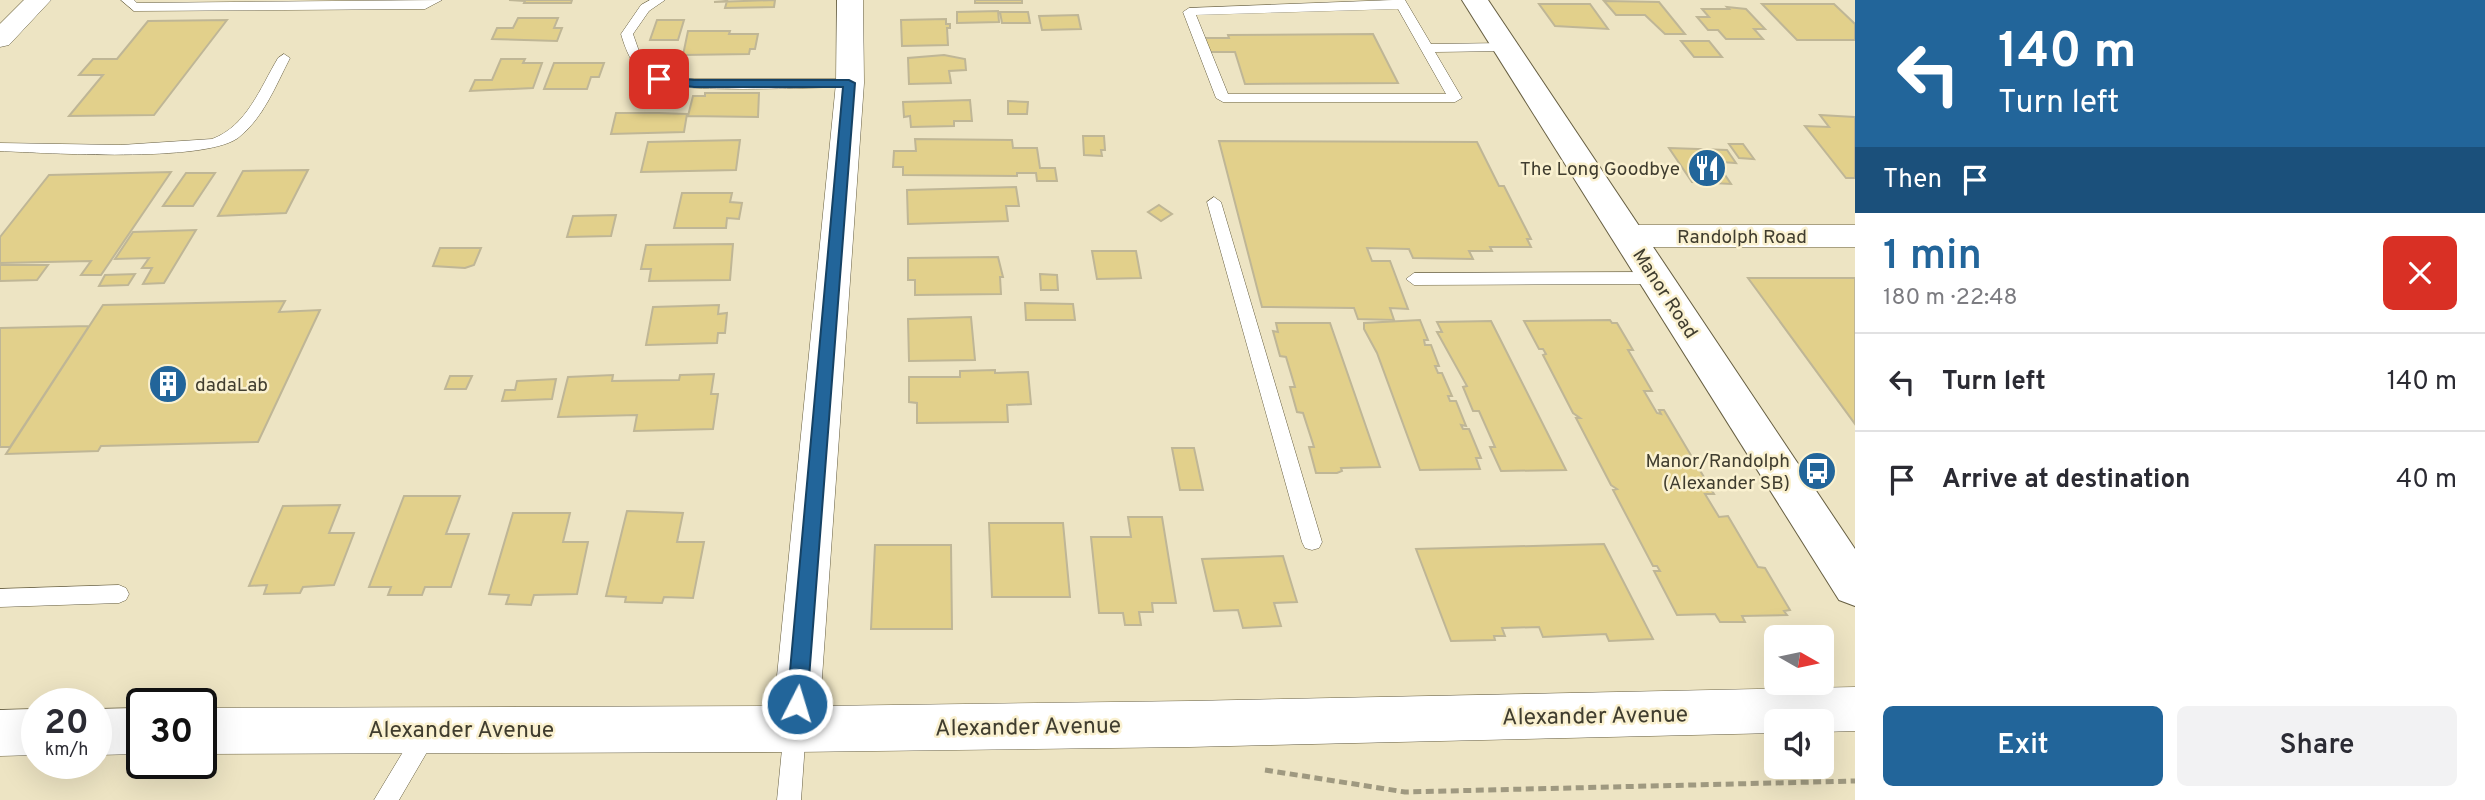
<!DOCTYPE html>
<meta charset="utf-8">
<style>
:root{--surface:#fff;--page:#f2f2f3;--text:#2b2b33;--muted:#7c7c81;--line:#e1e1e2;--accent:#22659a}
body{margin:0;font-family:Overpass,sans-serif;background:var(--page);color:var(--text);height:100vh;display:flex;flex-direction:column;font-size:26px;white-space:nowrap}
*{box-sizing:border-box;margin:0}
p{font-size:23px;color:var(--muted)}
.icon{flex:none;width:38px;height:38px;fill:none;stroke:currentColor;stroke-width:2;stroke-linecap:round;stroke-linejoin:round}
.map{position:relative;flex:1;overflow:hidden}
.drawer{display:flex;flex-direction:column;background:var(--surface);width:630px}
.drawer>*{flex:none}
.guide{background:#22659a;color:#fff;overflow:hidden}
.needle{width:46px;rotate:99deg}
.controls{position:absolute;left:1764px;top:625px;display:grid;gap:14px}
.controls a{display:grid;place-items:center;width:70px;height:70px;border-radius:10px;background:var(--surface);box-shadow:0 7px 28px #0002;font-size:35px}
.speed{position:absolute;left:21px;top:688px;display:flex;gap:14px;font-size:35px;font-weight:700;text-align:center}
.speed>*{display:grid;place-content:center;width:91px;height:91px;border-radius:50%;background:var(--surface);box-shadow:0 7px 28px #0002;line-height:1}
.speed small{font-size:18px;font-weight:400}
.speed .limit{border:4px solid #111;border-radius:10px;background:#fff;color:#111}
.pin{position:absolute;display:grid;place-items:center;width:60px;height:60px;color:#fff;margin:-30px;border-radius:14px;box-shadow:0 4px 10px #0006}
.me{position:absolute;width:77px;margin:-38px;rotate:5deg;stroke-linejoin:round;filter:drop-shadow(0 0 5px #0008)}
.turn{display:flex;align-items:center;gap:24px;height:147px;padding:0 28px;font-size:32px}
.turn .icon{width:91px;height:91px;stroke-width:2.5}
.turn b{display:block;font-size:49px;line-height:60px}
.then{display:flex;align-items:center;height:66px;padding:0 28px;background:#0003;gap:14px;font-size:26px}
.round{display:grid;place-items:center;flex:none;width:74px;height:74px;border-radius:10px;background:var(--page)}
.overview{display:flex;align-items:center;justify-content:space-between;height:119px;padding:0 28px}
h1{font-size:42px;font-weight:600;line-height:52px;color:var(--accent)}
.cta{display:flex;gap:14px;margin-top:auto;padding:14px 28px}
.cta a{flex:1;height:80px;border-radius:10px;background:var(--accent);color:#fff;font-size:28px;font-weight:600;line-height:80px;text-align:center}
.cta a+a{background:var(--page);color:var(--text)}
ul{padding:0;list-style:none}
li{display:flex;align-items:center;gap:21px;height:98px;padding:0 28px;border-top:2px solid var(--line)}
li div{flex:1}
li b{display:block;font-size:26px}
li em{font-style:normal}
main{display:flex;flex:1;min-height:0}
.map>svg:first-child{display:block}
.building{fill:#e2d08b;stroke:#bfb696;stroke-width:2}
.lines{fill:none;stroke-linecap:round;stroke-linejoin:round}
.service-casing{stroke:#665e41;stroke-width:1}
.minor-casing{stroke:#665e41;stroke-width:1}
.secondary-casing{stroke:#665e41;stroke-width:2}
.path{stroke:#9f9980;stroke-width:5;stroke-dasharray:8 4.5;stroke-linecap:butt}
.service{fill:#fff;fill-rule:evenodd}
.minor{fill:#fff;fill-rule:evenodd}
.secondary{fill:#fff;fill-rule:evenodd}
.route{fill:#22659a;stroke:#164264;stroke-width:2}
.labels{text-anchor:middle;stroke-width:5;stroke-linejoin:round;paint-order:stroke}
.poi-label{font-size:19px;fill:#403d2f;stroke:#faf1d0;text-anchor:end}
.street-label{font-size:19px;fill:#403d2f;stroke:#faf1d0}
.near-street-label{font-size:23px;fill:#403d2f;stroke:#faf1d0}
</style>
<main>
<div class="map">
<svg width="1855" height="800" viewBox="0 0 1855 800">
<rect width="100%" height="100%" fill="#ede4c3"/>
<!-- building -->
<path class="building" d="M 509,0 L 572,0 L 571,3 L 524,3 L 525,1 Z
M 775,0 L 774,7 L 725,8 L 727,1 L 714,2 Z
M 975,0 L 1022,0 L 1022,3 L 975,3 Z
M 1604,1 L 1659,2 L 1685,34 L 1665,34 L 1645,15 L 1616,15 Z
M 1539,4 L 1590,4 L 1608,29 L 1555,26 Z
M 1762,4 L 1834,4 L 1855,24 L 1855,40 L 1797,40 Z
M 1727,7 L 1746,9 L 1765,29 L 1754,29 L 1763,39 L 1726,39 L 1718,30 L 1708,30 L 1697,17 L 1709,17 L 1702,9 L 1729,9 Z
M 998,11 L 999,22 L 957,23 L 957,12 Z
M 1000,12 L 1028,12 L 1030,23 L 1002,23 Z
M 1078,15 L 1081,29 L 1042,30 L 1039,16 Z
M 518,18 L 558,18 L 554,28 L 562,28 L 557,41 L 492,39 L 497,28 L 513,28 Z
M 946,19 L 946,24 L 950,24 L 950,28 L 947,28 L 948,45 L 902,46 L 901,20 Z
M 227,20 L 154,115 L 69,116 L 103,75 L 79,75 L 93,59 L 117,59 L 148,21 Z
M 657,20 L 684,20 L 678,40 L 650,40 Z
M 688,31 L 730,31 L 729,34 L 758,34 L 755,49 L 750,49 L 749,54 L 683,55 Z
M 1373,34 L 1398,83 L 1245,84 L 1235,52 L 1206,52 L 1201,38 L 1229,38 L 1228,35 Z
M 1681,41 L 1709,41 L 1722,57 L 1694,57 Z
M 944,55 L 965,59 L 966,70 L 949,71 L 951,83 L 909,84 L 908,58 Z
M 501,59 L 525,59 L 523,63 L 542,63 L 533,88 L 470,91 L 475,80 L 492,80 Z
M 554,63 L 604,63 L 599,77 L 591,77 L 587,89 L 544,89 Z
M 705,93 L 759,93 L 758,117 L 688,116 L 693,96 L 705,96 Z
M 970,100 L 972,121 L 954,121 L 954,126 L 911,127 L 910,116 L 904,117 L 903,102 Z
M 1008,101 L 1028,102 L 1027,114 L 1008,114 Z
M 616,113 L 659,113 L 687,114 L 684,132 L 611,134 Z
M 1820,115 L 1855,117 L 1855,178 L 1846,178 L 1805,126 L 1829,127 Z
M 1083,136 L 1104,136 L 1105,150 L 1101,150 L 1102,156 L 1084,155 Z
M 915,139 L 1012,140 L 1013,148 L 1037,148 L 1040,168 L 1055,168 L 1057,181 L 1037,181 L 1036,173 L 1017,173 L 1017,176 L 903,175 L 903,167 L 893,167 L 894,151 L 916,151 Z
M 740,140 L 736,170 L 641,172 L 648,142 Z
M 1219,141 L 1477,142 L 1499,186 L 1504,186 L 1531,239 L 1527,239 L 1531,247 L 1490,247 L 1492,251 L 1469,251 L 1473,259 L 1413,258 L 1409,249 L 1367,248 L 1372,261 L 1390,261 L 1408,309 L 1390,308 L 1394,320 L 1358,319 L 1354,308 L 1262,307 Z
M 1729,144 L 1743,144 L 1754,159 L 1739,158 Z
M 1669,148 L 1727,150 L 1736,163 L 1721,162 L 1723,166 L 1710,163 L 1719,174 L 1725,175 L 1731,184 L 1692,182 Z
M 308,170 L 286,213 L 218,216 L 243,171 Z
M 171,172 L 101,275 L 81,275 L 91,261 L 0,263 L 0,237 L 49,175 Z
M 186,173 L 215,173 L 193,206 L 163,206 Z
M 1016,187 L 1019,206 L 1006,206 L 1008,221 L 908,224 L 907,190 Z
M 682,193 L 732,193 L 730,202 L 742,203 L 739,219 L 727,218 L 726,228 L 674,228 Z
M 1159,205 L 1172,214 L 1161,221 L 1148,212 Z
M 616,215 L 611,236 L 567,237 L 573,216 Z
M 196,230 L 164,283 L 143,284 L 152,268 L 142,268 L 149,258 L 115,259 L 133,232 Z
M 733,244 L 730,280 L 649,281 L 651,269 L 641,269 L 646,245 Z
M 440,248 L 481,248 L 474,265 L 465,268 L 433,266 Z
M 1092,251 L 1136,251 L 1141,278 L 1097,279 Z
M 998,257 L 1003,277 L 1000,277 L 1001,294 L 915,295 L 915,280 L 908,280 L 908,258 Z
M 0,265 L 48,265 L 37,280 L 0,281 Z
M 135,274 L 128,285 L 99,286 L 105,275 Z
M 1040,274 L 1057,275 L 1058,290 L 1041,290 Z
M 1748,278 L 1855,278 L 1855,424 Z
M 285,301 L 279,312 L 320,310 L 258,442 L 101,446 L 98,451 L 6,454 L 103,305 Z
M 1025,303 L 1073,304 L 1075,320 L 1026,320 Z
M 719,305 L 718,314 L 727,313 L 725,333 L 718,333 L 717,343 L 646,345 L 653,307 Z
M 971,317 L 975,360 L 909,361 L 908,319 Z
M 1420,320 L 1428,340 L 1424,340 L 1425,345 L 1431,345 L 1439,366 L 1435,366 L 1438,373 L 1442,373 L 1452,396 L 1448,396 L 1450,401 L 1456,401 L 1466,426 L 1461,425 L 1463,429 L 1469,429 L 1481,458 L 1476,458 L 1480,469 L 1420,470 L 1377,353 L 1364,329 L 1364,323 Z
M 1610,320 L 1612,323 L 1617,323 L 1633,350 L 1628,350 L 1652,391 L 1644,391 L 1657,413 L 1661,414 L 1659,410 L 1664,410 L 1714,494 L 1705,494 L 1719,517 L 1728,516 L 1758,567 L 1765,568 L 1790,610 L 1784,611 L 1787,615 L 1742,616 L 1745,622 L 1720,622 L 1715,614 L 1677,615 L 1654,571 L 1660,571 L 1657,566 L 1653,566 L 1613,490 L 1617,489 L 1611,485 L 1576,418 L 1580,418 L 1573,413 L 1543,355 L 1546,354 L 1543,349 L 1539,349 L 1524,321 Z
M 1491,321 L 1566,470 L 1501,471 L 1490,447 L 1495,447 L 1479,411 L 1473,411 L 1463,387 L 1467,386 L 1437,332 L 1442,332 L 1437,322 Z
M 1276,323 L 1330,323 L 1380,467 L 1341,468 L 1342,471 L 1337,473 L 1316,473 L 1309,447 L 1314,447 L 1303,413 L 1297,412 L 1290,387 L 1295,387 L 1286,357 L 1280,356 L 1273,331 L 1278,332 Z
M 89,326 L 10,447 L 0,447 L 0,328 Z
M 995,370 L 995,373 L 1028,372 L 1031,404 L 1007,405 L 1008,422 L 917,423 L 917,403 L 909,402 L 909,377 L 960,377 L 960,371 Z
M 714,374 L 711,394 L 718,394 L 713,429 L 634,431 L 637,415 L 558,417 L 568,377 L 613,375 L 612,381 L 679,380 L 680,375 Z
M 450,376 L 472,376 L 466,389 L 445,389 Z
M 556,379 L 552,399 L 502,401 L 505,390 L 515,390 L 517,381 Z
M 1172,448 L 1194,448 L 1203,490 L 1180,490 Z
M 404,496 L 460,496 L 446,534 L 469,534 L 451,587 L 425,587 L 422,595 L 388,595 L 391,587 L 369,587 Z
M 340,505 L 329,533 L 354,533 L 334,585 L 303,587 L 300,593 L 264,594 L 267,585 L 249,586 L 283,506 Z
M 627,511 L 683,513 L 677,542 L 704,542 L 693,598 L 664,597 L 662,603 L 625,602 L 626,597 L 606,596 Z
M 513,513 L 570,513 L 563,542 L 588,542 L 577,594 L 534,595 L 531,605 L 506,604 L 509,595 L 489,594 Z
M 1128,517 L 1162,517 L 1176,603 L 1152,603 L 1153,612 L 1139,612 L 1141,625 L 1125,625 L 1123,613 L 1099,613 L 1091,537 L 1131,537 Z
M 989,523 L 1063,523 L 1070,597 L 992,597 Z
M 1604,544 L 1653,639 L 1609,641 L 1606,634 L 1543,637 L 1539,627 L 1502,628 L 1505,636 L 1494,636 L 1495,640 L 1451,641 L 1416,549 Z
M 875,545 L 951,545 L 952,629 L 871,629 Z
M 1283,556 L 1297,602 L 1274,603 L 1281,626 L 1243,628 L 1238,610 L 1214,611 L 1202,559 Z"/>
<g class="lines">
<defs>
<path id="service" d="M 121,0 L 134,0 L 137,3 L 442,0 L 425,9 L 134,11 Z
M 650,0 L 665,0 L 649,11 L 633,34 L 641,57 L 663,76 L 694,79 L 850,79 L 857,83 L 850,87 C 816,87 676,94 654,81 C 634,71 627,54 621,34 L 641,5 Z
M 1393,0 L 1405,0 L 1431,44 L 1505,43 L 1511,47 L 1505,51 L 1435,52 L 1462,98 L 1455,102 L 1223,102 L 1216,98 L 1183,12 L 1189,8 ZM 1398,9 L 1446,94 L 1228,94 L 1196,15 Z
M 284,54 L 290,58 C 276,85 263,119 238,138 C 203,163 47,153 0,151 L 0,143 L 121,145 L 212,139 C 247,126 260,88 278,58 Z
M 1214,197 L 1221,202 L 1322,542 L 1319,548 L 1312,550 L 1305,548 L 1302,542 L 1207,202 Z
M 1656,272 L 1664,278 L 1656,284 L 1414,285 L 1406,279 L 1414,273 Z
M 119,585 L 126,588 L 129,594 L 126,600 L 119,603 L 0,607 L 0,589 Z
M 795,718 L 803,721 L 806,729 L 801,800 L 777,800 L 784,729 L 787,721 Z
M 426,724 L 434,727 L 437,735 L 399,800 L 374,800 L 418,727 Z"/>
<path id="minor" d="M 24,0 L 51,0 L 9,45 L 0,47 L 0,24 Z
M 837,0 L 863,0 L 864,83 L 820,706 L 1189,701 L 1855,687 L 1855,731 L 1822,732 L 1822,721 L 1776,721 L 1776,733 L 1189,747 L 795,752 L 201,754 L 201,708 L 774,706 L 836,83 Z
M 1629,225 L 1855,225 L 1855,247 L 1629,247 L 1618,244 L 1613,236 L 1618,228 Z
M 142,708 L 142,754 L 96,755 L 96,709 Z
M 37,709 L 37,755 L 0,756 L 0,710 Z"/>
<path id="secondary" d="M 1462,0 L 1488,0 L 1855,549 L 1855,606 L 1839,600 Z"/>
</defs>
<!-- service casing -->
<use href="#service" class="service-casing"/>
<!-- minor casing -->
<use href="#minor" class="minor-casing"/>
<!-- secondary casing -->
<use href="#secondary" class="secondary-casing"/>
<!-- path -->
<path class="path" d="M 1265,770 L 1405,792 L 1855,781"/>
<!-- service -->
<use href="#service" class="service"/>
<!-- minor -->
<use href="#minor" class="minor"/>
<!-- secondary -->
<use href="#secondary" class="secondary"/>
</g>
<!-- route -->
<path class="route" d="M 659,76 L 694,80 L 849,80 L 855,83 L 807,704 L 804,711 L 797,714 L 790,711 L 787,704 L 843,87 L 694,87 L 655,82 L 655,77 Z"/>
<!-- icons -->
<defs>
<symbol id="restaurant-disc" viewBox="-11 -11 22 22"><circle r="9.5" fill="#22659a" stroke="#faf1d0"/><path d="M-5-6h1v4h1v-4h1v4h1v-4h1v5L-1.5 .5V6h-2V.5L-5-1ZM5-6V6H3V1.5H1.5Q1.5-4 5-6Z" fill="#fff"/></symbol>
<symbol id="building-disc" viewBox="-11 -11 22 22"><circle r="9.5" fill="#22659a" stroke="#faf1d0"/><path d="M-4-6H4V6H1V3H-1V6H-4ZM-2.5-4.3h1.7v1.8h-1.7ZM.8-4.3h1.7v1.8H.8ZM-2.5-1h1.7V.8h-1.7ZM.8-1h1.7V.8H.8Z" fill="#fff"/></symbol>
<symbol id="bus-disc" viewBox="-11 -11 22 22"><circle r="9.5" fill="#22659a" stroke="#faf1d0"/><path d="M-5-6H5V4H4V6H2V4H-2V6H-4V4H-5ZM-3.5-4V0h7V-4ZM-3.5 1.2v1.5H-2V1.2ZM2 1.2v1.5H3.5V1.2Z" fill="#fff"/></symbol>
</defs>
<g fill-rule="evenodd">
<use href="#restaurant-disc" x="1685" y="146" width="44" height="44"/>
<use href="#building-disc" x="146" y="362" width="44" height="44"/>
<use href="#bus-disc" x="1795" y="449" width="44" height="44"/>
</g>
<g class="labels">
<!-- poi labels -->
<g class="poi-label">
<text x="1680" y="175">The Long Goodbye</text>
<text x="195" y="391" text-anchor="start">dadaLab</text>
<text x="1790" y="467">Manor/Randolph<tspan x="1790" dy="22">(Alexander SB)</tspan></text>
</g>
<!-- street labels -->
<g class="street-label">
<text x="1742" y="243">Randolph Road</text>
<text transform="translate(1666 293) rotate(57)" y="7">Manor Road</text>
</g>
<!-- near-street labels -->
<g class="near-street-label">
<text transform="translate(1595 715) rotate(-1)" y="8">Alexander Avenue</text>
<text transform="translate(1028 726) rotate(-1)" y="8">Alexander Avenue</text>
<text x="461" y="737">Alexander Avenue</text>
</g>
</g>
</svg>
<div class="controls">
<a><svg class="needle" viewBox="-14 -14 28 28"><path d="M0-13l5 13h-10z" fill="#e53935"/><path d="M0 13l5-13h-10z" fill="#7c7c81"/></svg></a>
<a><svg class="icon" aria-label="sound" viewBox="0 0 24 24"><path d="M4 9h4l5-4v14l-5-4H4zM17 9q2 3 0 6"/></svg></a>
</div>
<div class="speed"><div>20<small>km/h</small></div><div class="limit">30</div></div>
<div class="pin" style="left:659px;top:79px;background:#d93025"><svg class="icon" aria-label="arrive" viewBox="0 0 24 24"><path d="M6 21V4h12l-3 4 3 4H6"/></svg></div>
<svg class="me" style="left:797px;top:704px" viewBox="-20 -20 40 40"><circle r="17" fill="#22659a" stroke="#fff" stroke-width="3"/><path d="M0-11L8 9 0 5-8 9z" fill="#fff"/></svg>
</div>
<section class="drawer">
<div class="guide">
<div class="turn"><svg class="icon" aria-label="left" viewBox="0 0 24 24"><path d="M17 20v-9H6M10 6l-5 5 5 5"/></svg><div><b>140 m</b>Turn left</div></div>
<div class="then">Then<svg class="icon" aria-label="arrive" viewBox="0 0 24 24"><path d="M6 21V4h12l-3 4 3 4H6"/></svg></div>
</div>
<div class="overview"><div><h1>1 min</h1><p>180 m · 22:48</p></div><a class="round" style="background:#d93025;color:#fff"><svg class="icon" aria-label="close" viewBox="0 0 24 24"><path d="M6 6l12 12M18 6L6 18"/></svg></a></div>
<ul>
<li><svg class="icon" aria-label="left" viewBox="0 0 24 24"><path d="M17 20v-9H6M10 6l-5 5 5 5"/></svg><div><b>Turn left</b></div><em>140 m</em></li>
<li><svg class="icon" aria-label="arrive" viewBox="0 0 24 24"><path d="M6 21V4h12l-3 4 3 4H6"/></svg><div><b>Arrive at destination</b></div><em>40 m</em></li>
</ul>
<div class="cta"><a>Exit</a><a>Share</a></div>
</section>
</main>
